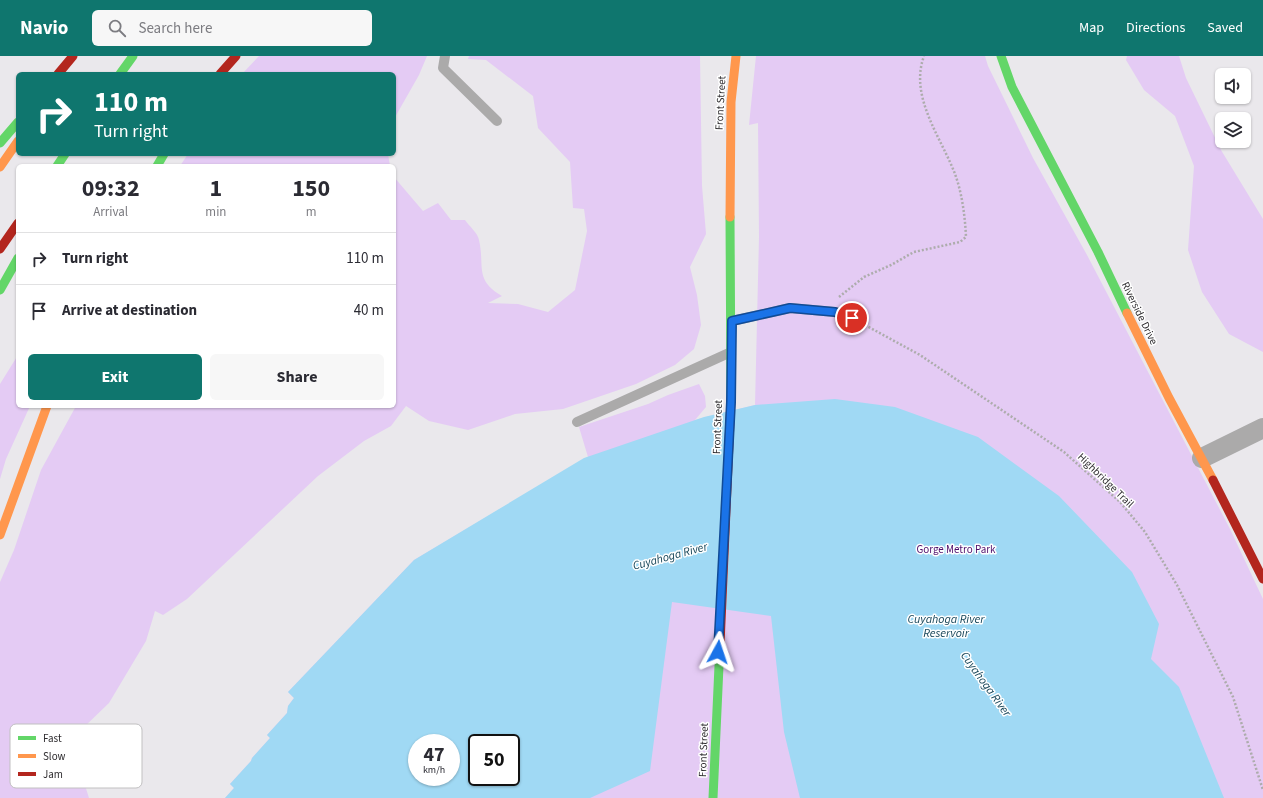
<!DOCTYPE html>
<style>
:root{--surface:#fff;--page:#f7f7f7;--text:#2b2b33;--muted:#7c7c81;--line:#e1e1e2;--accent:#0f766e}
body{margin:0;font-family:"Source Sans 3",sans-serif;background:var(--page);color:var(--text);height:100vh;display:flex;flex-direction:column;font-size:15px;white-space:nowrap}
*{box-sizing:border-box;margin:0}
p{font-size:13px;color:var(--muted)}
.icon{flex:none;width:22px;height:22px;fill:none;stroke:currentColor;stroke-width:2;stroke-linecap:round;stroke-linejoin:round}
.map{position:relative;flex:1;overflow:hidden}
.details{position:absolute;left:16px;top:108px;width:380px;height:244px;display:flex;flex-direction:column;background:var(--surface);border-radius:6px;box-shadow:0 1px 3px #0004}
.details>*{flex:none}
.top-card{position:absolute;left:16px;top:16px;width:380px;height:84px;border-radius:6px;box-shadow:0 1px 3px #0004;background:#0f766e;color:#fff;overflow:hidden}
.controls{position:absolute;left:1215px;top:12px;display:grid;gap:8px}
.controls a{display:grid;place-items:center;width:36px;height:36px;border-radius:6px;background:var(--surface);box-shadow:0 1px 3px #0004;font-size:20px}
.speed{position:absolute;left:408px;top:678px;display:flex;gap:8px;font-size:20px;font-weight:700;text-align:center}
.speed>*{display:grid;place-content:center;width:52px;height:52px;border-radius:50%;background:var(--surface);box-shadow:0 1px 3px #0004;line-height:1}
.speed small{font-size:10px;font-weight:400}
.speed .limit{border:2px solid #111;border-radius:6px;background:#fff;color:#111}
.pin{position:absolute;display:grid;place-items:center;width:34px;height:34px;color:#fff;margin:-17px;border:2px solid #fff;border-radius:50%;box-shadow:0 1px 4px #0007}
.me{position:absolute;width:44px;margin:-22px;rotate:5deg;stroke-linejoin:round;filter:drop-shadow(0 0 3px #0008)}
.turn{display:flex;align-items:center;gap:14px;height:84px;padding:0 12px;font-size:18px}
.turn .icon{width:52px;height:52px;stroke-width:2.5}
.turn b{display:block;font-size:28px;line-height:34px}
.eta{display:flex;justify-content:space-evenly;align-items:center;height:68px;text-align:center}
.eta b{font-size:24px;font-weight:700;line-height:28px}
.primary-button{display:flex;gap:8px;margin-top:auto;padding:8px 12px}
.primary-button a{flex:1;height:46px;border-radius:6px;background:var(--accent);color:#fff;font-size:16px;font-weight:700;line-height:46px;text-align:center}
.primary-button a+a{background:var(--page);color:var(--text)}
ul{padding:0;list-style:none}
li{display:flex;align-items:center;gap:12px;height:52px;padding:0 12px;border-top:1px solid var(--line)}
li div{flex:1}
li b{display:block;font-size:15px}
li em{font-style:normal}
header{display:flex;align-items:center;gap:24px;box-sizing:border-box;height:56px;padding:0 20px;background:var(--accent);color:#fff}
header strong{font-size:19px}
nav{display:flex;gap:22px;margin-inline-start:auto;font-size:14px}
.search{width:280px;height:36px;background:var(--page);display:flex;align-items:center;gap:10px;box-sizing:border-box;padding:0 14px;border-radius:6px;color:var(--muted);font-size:15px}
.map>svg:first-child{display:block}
.green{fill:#e4cbf4;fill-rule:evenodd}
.water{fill:#a0d9f4;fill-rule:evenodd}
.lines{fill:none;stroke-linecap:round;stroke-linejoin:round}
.path{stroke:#adacac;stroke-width:2.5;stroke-dasharray:2 2;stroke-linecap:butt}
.lane{stroke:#abaaaa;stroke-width:10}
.street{stroke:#abaaaa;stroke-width:20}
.fast{stroke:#63d668;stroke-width:9}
.slow{stroke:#ff974d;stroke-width:9}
.jam{stroke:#b3261e;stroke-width:9}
.route-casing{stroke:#114b97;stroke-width:10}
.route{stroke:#1a73e8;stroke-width:7}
.labels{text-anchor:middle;stroke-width:3;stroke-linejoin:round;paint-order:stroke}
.street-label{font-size:11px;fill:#2f2d30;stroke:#fff}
.park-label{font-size:11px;fill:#4f106c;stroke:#fff}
.water-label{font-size:12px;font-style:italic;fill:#174659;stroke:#fff}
.key{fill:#fff;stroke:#c1c0c1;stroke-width:1}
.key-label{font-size:11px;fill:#2f2d30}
</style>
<header>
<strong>Navio</strong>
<div class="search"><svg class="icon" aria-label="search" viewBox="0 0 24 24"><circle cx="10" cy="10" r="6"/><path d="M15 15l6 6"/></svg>Search here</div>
<nav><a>Map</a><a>Directions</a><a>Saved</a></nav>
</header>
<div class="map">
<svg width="1263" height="742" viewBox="0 0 1263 742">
<rect width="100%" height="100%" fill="#eae8ec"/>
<!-- green -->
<path class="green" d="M 259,0 L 427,0 L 419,19 L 394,63 L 394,18 L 242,18 Z
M 469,0 L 700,0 L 702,130 L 706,178 L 690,211 L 697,239 L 701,269 L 694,293 L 675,309 L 636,328 L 563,353 L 515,358 L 468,374 L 429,365 L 406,350 L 391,370 L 364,385 L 318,420 L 187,543 L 163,559 L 155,555 L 146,585 L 109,647 L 81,674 L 83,723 L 89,742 L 0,742 L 0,526 L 14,494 L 41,414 L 76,350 L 394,350 L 394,121 L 423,155 L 438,147 L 451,164 L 465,164 C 469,170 478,177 479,184 C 485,210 474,224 502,240 L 488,247 L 518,248 L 548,256 L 575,234 L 587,175 L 584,153 L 573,152 L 570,106 L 538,72 L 533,40 L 486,4 L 468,3 Z
M 756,0 L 985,0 L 988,10 L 1033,102 L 1087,199 L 1230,473 L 1263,543 L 1263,742 L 225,742 L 234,732 L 230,728 L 251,705 L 252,702 L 270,682 L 267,679 L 287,657 L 288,650 L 294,642 L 288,636 L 414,504 L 588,401 L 579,371 L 648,348 L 668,339 L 699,328 L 705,340 L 706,351 L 695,364 L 755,349 L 759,181 L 758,67 L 749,69 ZM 417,687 L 451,687 L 451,721 L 417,721 ZM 477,687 L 511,687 L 511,721 L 477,721 Z
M 1127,0 L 1179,0 L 1186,22 L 1221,94 L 1263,163 L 1263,296 L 1229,278 L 1202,236 L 1188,194 L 1194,110 L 1175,60 L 1144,34 L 1126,4 Z
M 188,98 L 388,98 L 390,110 L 180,110 Z
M 18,299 L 18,350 L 30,350 L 6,403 L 0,423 L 0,328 Z"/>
<!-- water -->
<path class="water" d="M 835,343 L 895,351 L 978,381 L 1059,440 L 1132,516 L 1159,568 L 1151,603 L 1179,631 L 1224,742 L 800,742 L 784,676 L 771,560 L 672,546 L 650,715 L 590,742 L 225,742 L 234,732 L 230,728 L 251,705 L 252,702 L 270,682 L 267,679 L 287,657 L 288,650 L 294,642 L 288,636 L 414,504 L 584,402 L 704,361 L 755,349 ZM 417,687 L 451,687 L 451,721 L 417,721 ZM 477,687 L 511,687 L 511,721 L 477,721 Z"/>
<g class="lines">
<!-- path -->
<path class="path" d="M 839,241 L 864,221 L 891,209 L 914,196 L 960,186 L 966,181 C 965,160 962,137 955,118 C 941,81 909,41 924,0
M 865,269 L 920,299 L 1064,396 L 1120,446 L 1145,476 L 1177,529 L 1233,641 L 1263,734"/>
<!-- lane -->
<path class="lane" d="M 445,0 L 443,12 L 497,65
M 732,265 L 790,252 L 835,256 L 852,262
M 577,366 L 731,296"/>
<!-- street -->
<path class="street" d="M 1202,402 L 1263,372"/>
<!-- fast -->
<path class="fast" d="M 1001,0 L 1012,31 L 1098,196 L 1127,257
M 120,18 L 133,0
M 0,87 L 18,66
M 57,110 L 65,98
M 157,110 L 164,98
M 730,161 L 731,343
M 0,234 L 18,202
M 713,742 L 720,588"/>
<!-- slow -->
<path class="slow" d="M 0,111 L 18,85
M 730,161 L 731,46 L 736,0
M 1127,257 L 1169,342 L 1213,424
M 0,479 L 47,350"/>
<!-- jam -->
<path class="jam" d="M 58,18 L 73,0
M 220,18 L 236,0
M 0,193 L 18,167
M 1213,424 L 1263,523
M 720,588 L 731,343"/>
</g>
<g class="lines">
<defs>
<path id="route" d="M 718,596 L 731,346 L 732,265 L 790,252 L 835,256 L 852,262"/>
</defs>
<!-- route casing -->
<use href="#route" class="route-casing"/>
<!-- route -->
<use href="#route" class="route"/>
</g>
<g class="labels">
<!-- street labels -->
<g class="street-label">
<text transform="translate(720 47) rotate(-87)" y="4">Front Street</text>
<text transform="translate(1140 257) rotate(64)" y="4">Riverside Drive</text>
<text transform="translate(717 371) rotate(-88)" y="4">Front Street</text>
<text transform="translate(1106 424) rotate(44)" y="4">Highbridge Trail</text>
<text transform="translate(703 694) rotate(-88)" y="4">Front Street</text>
</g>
<!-- park labels -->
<g class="park-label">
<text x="956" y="497">Gorge Metro Park</text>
</g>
<!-- water labels -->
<g class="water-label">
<text transform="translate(670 500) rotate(-15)" y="4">Cuyahoga River</text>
<text x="946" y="567">Cuyahoga River<tspan x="946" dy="14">Reservoir</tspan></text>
<text transform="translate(986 628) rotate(54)" y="4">Cuyahoga River</text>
</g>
</g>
<!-- legend -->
<rect x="10" y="668" width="132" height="64" rx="6" class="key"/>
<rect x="18" y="680" width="18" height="4" fill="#63d668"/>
<rect x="18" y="698" width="18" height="4" fill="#ff974d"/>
<rect x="18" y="716" width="18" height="4" fill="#b3261e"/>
<g class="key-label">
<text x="43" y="686">Fast</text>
<text x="43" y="704">Slow</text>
<text x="43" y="722">Jam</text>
</g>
</svg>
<div class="controls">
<a><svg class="icon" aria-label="sound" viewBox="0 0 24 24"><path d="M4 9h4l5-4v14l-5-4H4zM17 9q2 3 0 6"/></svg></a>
<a><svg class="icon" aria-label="layers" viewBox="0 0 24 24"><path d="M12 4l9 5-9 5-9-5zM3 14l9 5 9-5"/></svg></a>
</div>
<div class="speed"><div>47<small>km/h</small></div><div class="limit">50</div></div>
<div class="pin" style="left:852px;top:262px;background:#d93025"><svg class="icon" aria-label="arrive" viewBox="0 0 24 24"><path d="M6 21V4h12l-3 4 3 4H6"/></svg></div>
<svg class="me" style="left:718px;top:596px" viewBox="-20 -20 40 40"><path d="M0-17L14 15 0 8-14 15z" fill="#1a73e8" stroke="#fff" stroke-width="4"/></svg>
<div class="top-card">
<div class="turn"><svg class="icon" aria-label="right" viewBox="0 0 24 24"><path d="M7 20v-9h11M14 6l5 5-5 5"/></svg><div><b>110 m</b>Turn right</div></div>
</div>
<section class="details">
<div class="eta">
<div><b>09:32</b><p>Arrival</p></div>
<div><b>1</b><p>min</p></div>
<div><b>150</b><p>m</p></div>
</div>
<ul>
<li><svg class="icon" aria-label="right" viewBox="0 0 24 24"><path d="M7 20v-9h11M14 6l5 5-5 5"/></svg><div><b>Turn right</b></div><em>110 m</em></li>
<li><svg class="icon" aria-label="arrive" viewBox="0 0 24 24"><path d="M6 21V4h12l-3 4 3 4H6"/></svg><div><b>Arrive at destination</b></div><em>40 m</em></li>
</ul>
<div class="primary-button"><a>Exit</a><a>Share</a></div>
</section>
</div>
